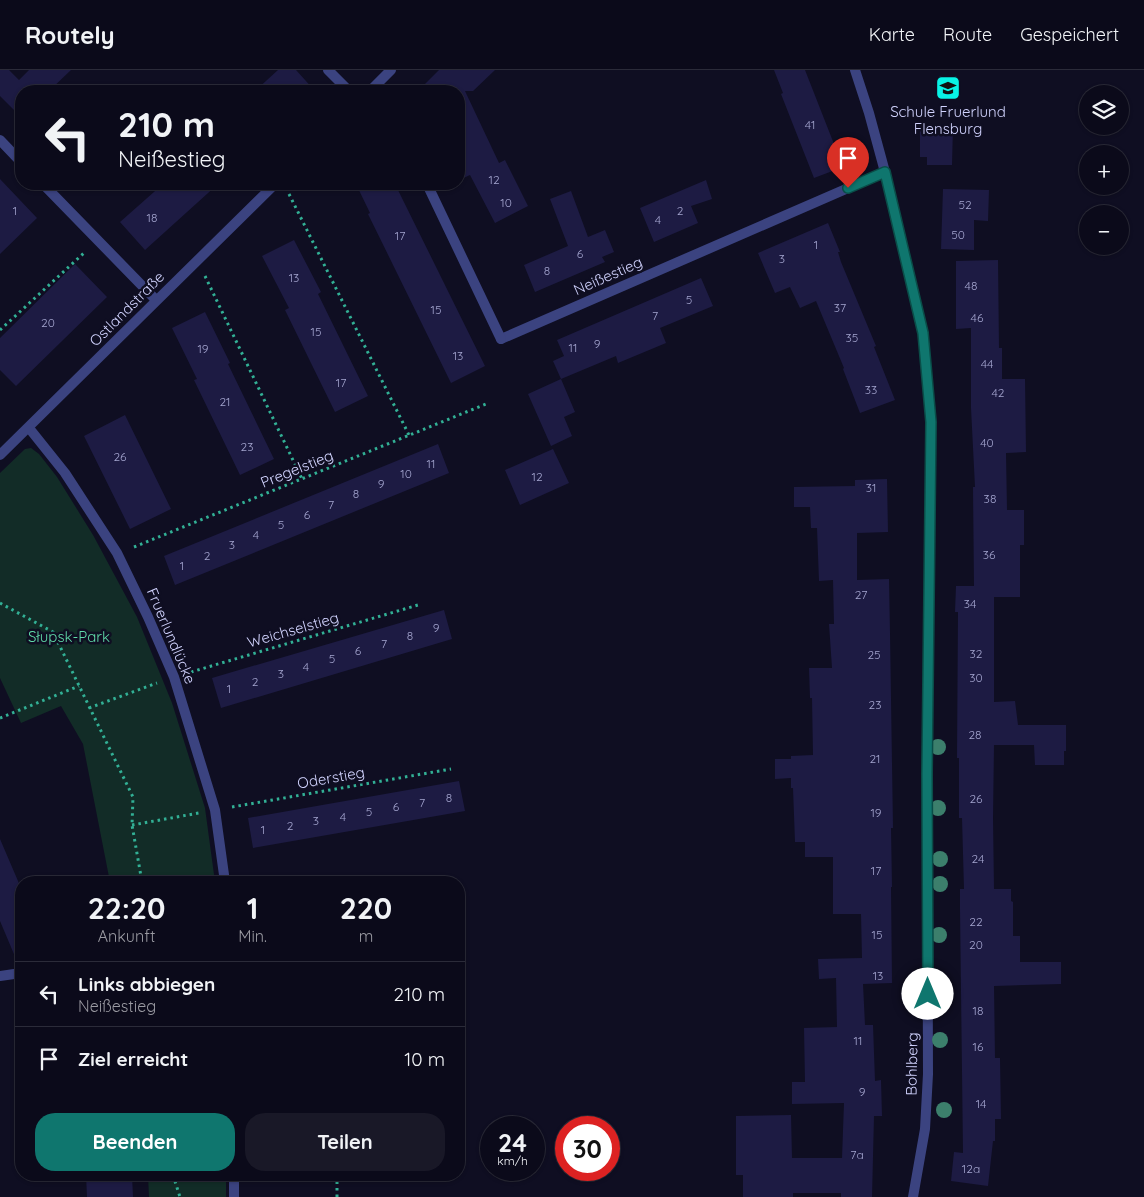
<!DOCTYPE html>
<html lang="de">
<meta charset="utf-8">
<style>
:root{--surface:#0b0a1a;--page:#191827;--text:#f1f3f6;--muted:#9a9aa2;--line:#2b2b39;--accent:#0f766e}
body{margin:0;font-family:Quicksand,sans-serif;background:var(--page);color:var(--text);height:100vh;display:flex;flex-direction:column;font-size:19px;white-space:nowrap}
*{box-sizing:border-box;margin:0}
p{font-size:16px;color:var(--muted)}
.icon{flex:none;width:28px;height:28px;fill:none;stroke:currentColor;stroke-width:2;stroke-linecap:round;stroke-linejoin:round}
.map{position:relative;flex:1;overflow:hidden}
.side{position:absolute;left:15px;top:806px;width:450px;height:305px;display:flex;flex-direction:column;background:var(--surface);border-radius:20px;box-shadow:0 1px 4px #0004,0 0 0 1px var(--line)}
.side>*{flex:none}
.banner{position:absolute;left:15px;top:15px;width:450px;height:105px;border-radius:20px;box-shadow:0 1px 4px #0004,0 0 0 1px var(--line);background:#0b0a1a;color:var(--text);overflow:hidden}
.tools{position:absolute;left:1079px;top:15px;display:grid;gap:10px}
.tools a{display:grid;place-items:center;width:50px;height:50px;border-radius:50%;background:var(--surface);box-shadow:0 1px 4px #0004,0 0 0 1px var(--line);font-size:25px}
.speed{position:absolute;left:480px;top:1046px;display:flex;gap:10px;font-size:25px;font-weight:700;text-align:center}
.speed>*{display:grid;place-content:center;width:65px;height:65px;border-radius:50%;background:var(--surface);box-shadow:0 1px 4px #0004,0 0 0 1px var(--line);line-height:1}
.speed small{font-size:12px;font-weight:400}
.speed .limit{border:8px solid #d22;background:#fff;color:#111}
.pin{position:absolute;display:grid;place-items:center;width:42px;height:42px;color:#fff;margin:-51px -21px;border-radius:50% 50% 50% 0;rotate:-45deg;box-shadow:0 0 5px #0007}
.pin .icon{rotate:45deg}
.me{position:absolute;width:55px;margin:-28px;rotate:0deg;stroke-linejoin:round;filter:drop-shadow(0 0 4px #0008)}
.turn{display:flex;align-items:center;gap:18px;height:105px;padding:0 20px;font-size:22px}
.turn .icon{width:65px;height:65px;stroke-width:2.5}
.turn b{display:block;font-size:35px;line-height:42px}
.eta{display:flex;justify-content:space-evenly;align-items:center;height:85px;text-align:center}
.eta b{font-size:30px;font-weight:700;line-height:35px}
.button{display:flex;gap:10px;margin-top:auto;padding:10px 20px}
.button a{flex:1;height:58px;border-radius:20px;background:var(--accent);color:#fff;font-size:20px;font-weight:700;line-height:58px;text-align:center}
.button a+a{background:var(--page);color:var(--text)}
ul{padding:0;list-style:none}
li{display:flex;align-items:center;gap:15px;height:65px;padding:0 20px;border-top:1px solid var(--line)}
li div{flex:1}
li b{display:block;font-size:19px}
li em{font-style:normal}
header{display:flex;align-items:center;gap:30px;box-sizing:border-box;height:70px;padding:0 25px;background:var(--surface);border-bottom:1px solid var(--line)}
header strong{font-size:24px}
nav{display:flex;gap:28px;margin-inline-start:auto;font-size:18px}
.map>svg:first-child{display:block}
.green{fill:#122c27}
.building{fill:#1d1b43}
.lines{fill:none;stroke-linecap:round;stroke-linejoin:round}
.path{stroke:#32b095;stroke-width:3;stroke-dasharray:2.5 4;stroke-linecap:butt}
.lane{stroke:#3b4380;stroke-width:10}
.street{stroke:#3b4380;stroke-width:10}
.tree{fill:#3c7f6c}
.route-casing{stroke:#0a4d48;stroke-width:12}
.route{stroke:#0f766e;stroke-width:9}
.labels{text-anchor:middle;stroke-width:5;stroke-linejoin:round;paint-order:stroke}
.number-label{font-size:12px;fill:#a4a5cf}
.poi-label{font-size:15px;fill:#d1d3fe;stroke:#0f0e22}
.street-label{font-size:15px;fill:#d1d3fe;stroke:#0f0e22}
.park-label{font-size:15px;fill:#60dba9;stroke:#0f0e22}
</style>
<header>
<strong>Routely</strong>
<nav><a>Karte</a><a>Route</a><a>Gespeichert</a></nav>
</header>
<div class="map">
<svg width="1144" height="1127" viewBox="0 0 1144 1127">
<rect width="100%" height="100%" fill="#0f0e22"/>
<!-- green -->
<path class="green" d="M 31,378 L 39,384 L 57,407 L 93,465 L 137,547 L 172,633 L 205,738 L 215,812 L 110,812 L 83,674 L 61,636 L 21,653 L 0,608 L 0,403 L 25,379 Z
M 148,1105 L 226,1105 L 226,1127 L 149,1127 Z"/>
<!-- building -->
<path class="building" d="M 0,0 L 9,0 L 19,10 L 29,0 L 71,0 L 49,21 L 21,21 L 21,47 L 0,26 Z
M 278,0 L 296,0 L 315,21 L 255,21 Z
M 439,0 L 495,0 L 473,21 L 465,21 L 499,93 L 505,90 L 528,136 L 495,153 L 470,105 L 459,110 L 459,21 L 418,21 Z
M 774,0 L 805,0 L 843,97 L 814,108 L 781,24 L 783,23 Z
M 920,55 L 953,56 L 952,95 L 927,95 L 927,87 L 920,87 Z
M 0,109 L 37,148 L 0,184 Z
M 706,110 L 712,129 L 691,136 L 698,153 L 654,172 L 640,138 Z
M 163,114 L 218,114 L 145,180 L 120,152 Z
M 356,114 L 395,114 L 485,296 L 451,313 L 368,144 L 370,143 Z
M 943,119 L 989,120 L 988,151 L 974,150 L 974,180 L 941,179 Z
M 571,121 L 588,167 L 605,160 L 614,182 L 602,187 L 605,192 L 535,222 L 524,195 L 568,176 L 550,129 Z
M 828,153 L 840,182 L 838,182 L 841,192 L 876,276 L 874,277 L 895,330 L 860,343 L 843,299 L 844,298 L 816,231 L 800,238 L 790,217 L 775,223 L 758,183 Z
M 294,170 L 321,222 L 318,224 L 368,326 L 335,342 L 285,240 L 289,238 L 262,186 Z
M 998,190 L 999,278 L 1002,278 L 1002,309 L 1025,309 L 1026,382 L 1006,383 L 1007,440 L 1024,440 L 1024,475 L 1020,475 L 1020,527 L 994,527 L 994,632 L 1015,631 L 1018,655 L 1066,655 L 1066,681 L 1064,681 L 1064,695 L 1035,695 L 1034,675 L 994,675 L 993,748 L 994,819 L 1011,819 L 1011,831 L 1013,832 L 1013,866 L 1020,866 L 1020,892 L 1061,892 L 1061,914 L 994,916 L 995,988 L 1000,988 L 1001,1049 L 995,1049 L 995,1071 L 993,1071 L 988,1116 L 951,1111 L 954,1082 L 963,1083 L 960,839 L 960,819 L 964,819 L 962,748 L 959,748 L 959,688 L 957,688 L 958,542 L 955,542 L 956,516 L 974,516 L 973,417 L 975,417 L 971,338 L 971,258 L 956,259 L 956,191 Z
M 75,194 L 107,227 L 16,316 L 0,300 L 0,268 Z
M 701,208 L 713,236 L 660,258 L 666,273 L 618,293 L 616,286 L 561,309 L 575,342 L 564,347 L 572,366 L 551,376 L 528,324 L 561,309 L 553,291 L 564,286 L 557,270 Z
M 205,242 L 230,293 L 228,294 L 274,389 L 240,405 L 194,310 L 197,309 L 172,258 Z
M 125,345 L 171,439 L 130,459 L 84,366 Z
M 438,374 L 449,403 L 175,515 L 164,486 Z
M 553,379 L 569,413 L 520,435 L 505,400 Z
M 887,409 L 888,462 L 857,463 L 857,510 L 889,509 L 890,563 L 893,758 L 891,758 L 892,817 L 891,817 L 892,913 L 863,914 L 865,955 L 873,955 L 875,1011 L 881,1010 L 882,1046 L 874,1046 L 872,1127 L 841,1127 L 841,1123 L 793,1123 L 793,1127 L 743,1127 L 743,1105 L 736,1105 L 736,1046 L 791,1045 L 792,1088 L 842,1088 L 844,1033 L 792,1034 L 792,1012 L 805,1012 L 804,958 L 837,957 L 836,908 L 819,909 L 818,889 L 862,888 L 861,844 L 833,844 L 833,787 L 805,787 L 805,772 L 795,772 L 793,718 L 791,718 L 791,708 L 775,709 L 775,689 L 791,689 L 791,686 L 813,685 L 812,628 L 810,628 L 809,598 L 832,598 L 829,554 L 834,554 L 833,510 L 819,511 L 817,458 L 811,458 L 810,437 L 794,437 L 794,417 L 855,416 L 855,410 Z
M 444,540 L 452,569 L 221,638 L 212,608 Z
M 459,711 L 465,741 L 253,778 L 248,748 Z
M 0,769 L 21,818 L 21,896 L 19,896 L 0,851 Z
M 86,1105 L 132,1105 L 133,1127 L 87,1127 Z"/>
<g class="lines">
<!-- path -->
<path class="path" d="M 289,124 L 409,365
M 205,206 L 302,409
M 0,260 L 85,182
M 134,477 L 486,334
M 0,533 L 53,562 L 133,727 L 132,755 L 142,812
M 191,602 L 418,535
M 89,638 L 157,613
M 0,648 L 79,616
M 232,737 L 451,699
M 132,755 L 199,743
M 459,868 L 463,867
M 459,1028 L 464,1028
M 173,1105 L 180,1127
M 337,1105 L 337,1127"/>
<!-- lane -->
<path class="lane" d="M 501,269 L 885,102"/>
<!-- street -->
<path class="street" d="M 328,0 L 349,21
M 855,0 L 869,43 L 885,102 L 923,263 L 931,352 L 927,704 L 928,1004 L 925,1059 L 913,1127
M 370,21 L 391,0
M 0,70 L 21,92
M 43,114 L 156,230
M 427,114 L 501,269
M 29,358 L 65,403 L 117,483 L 148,547 L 174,607 L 215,740 L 225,812
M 0,385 L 275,114
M 0,906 L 21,903
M 234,1105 L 234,1127"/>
</g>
<!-- trees -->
<g class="tree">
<circle cx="938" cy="677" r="8"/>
<circle cx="938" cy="738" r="8"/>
<circle cx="940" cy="789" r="8"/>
<circle cx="940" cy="814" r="8"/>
<circle cx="939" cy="865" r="8"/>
<circle cx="940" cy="934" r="8"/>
<circle cx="940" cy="970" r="8"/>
<circle cx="944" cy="1040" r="8"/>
</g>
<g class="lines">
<defs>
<path id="route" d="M 848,118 L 885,102 L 923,263 L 931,352 L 927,704 L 928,924"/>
</defs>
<!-- route casing -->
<use href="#route" class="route-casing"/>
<!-- route -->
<use href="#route" class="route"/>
</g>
<!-- icons -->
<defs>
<symbol id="school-square" viewBox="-11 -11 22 22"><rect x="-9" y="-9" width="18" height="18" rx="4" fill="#08f3e6" stroke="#0f0e22"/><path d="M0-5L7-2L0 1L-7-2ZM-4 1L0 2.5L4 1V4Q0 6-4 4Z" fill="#111"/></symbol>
</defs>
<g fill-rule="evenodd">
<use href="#school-square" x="934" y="4" width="28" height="28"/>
</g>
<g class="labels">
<!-- number labels -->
<g class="number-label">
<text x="810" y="59">41</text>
<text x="494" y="114">12</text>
<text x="506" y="137">10</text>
<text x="965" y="139">52</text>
<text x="15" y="145">1</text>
<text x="680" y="145">2</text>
<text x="152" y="152">18</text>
<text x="658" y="154">4</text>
<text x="958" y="169">50</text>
<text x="400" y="170">17</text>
<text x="816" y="179">1</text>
<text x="580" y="188">6</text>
<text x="782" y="193">3</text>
<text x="547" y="205">8</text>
<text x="294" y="212">13</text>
<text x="971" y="220">48</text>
<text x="689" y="234">5</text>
<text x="840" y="242">37</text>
<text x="436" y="244">15</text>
<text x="655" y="250">7</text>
<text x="977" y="252">46</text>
<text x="48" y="257">20</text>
<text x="316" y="266">15</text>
<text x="852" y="272">35</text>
<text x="597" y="278">9</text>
<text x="573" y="282">11</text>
<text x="203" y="283">19</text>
<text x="458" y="290">13</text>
<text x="987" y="298">44</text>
<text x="341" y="317">17</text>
<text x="871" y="324">33</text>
<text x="998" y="327">42</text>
<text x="225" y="336">21</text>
<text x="987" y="377">40</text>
<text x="247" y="381">23</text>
<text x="120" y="391">26</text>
<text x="431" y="398">11</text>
<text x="406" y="408">10</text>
<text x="537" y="411">12</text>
<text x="381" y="418">9</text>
<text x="871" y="422">31</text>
<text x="356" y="428">8</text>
<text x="990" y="433">38</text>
<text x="331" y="439">7</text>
<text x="307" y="449">6</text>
<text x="281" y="459">5</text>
<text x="256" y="469">4</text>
<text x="232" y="479">3</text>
<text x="989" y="489">36</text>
<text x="207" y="490">2</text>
<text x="182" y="500">1</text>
<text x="861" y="529">27</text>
<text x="970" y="538">34</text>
<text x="436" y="562">9</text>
<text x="410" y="570">8</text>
<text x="384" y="578">7</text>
<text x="358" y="585">6</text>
<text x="976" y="588">32</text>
<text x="874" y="589">25</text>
<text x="332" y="593">5</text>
<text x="306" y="601">4</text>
<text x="281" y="608">3</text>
<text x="976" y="612">30</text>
<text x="255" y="616">2</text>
<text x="229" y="623">1</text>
<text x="875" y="639">23</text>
<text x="975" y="669">28</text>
<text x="875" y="693">21</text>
<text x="449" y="732">8</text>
<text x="976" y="733">26</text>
<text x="422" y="737">7</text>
<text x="396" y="741">6</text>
<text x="369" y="746">5</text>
<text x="876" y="747">19</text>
<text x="343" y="751">4</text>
<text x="316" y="755">3</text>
<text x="290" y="760">2</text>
<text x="263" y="764">1</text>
<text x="978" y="793">24</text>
<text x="876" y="805">17</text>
<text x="976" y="856">22</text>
<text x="877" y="869">15</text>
<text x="976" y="879">20</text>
<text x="878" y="910">13</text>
<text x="978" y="945">18</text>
<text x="858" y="975">11</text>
<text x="978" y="981">16</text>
<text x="862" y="1026">9</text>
<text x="981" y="1038">14</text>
<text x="857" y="1089">7a</text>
<text x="971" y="1103">12a</text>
</g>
<!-- poi labels -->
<g class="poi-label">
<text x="948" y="47">Schule Fruerlund<tspan x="948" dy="17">Flensburg</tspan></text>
</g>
<!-- street labels -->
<g class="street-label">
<text transform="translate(608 206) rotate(-24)" y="5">Neißestieg</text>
<text transform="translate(127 239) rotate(-45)" y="5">Ostlandstraße</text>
<text transform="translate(297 399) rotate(-22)" y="5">Pregelstieg</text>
<text transform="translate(293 560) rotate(-16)" y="5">Weichselstieg</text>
<text transform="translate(171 566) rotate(67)" y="5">Fruerlundlücke</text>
<text transform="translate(331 708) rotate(-10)" y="5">Oderstieg</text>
<text transform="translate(912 994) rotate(-89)" y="5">Bohlberg</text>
</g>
<!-- park labels -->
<g class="park-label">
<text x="69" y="572">Słupsk-Park</text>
</g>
</g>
</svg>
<div class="tools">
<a><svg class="icon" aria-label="layers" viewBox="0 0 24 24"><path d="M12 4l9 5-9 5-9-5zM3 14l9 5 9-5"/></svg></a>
<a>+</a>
<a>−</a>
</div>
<div class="speed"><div>24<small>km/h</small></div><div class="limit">30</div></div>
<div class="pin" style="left:848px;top:118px;background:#d93025"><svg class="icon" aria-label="arrive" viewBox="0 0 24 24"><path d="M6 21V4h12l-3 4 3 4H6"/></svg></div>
<svg class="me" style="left:928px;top:924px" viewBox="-20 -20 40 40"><circle r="19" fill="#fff"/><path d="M0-13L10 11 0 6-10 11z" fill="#0f766e"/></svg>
<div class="banner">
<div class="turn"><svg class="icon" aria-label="left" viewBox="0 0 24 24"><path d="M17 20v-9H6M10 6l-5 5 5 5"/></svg><div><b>210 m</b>Neißestieg</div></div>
</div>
<section class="side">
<div class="eta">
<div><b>22:20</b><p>Ankunft</p></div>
<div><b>1</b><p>Min.</p></div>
<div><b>220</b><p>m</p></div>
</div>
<ul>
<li><svg class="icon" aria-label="left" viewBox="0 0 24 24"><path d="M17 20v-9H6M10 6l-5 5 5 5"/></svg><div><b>Links abbiegen</b><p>Neißestieg</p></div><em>210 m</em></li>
<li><svg class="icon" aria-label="arrive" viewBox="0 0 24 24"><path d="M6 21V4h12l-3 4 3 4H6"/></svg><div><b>Ziel erreicht</b></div><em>10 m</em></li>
</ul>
<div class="button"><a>Beenden</a><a>Teilen</a></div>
</section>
</div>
